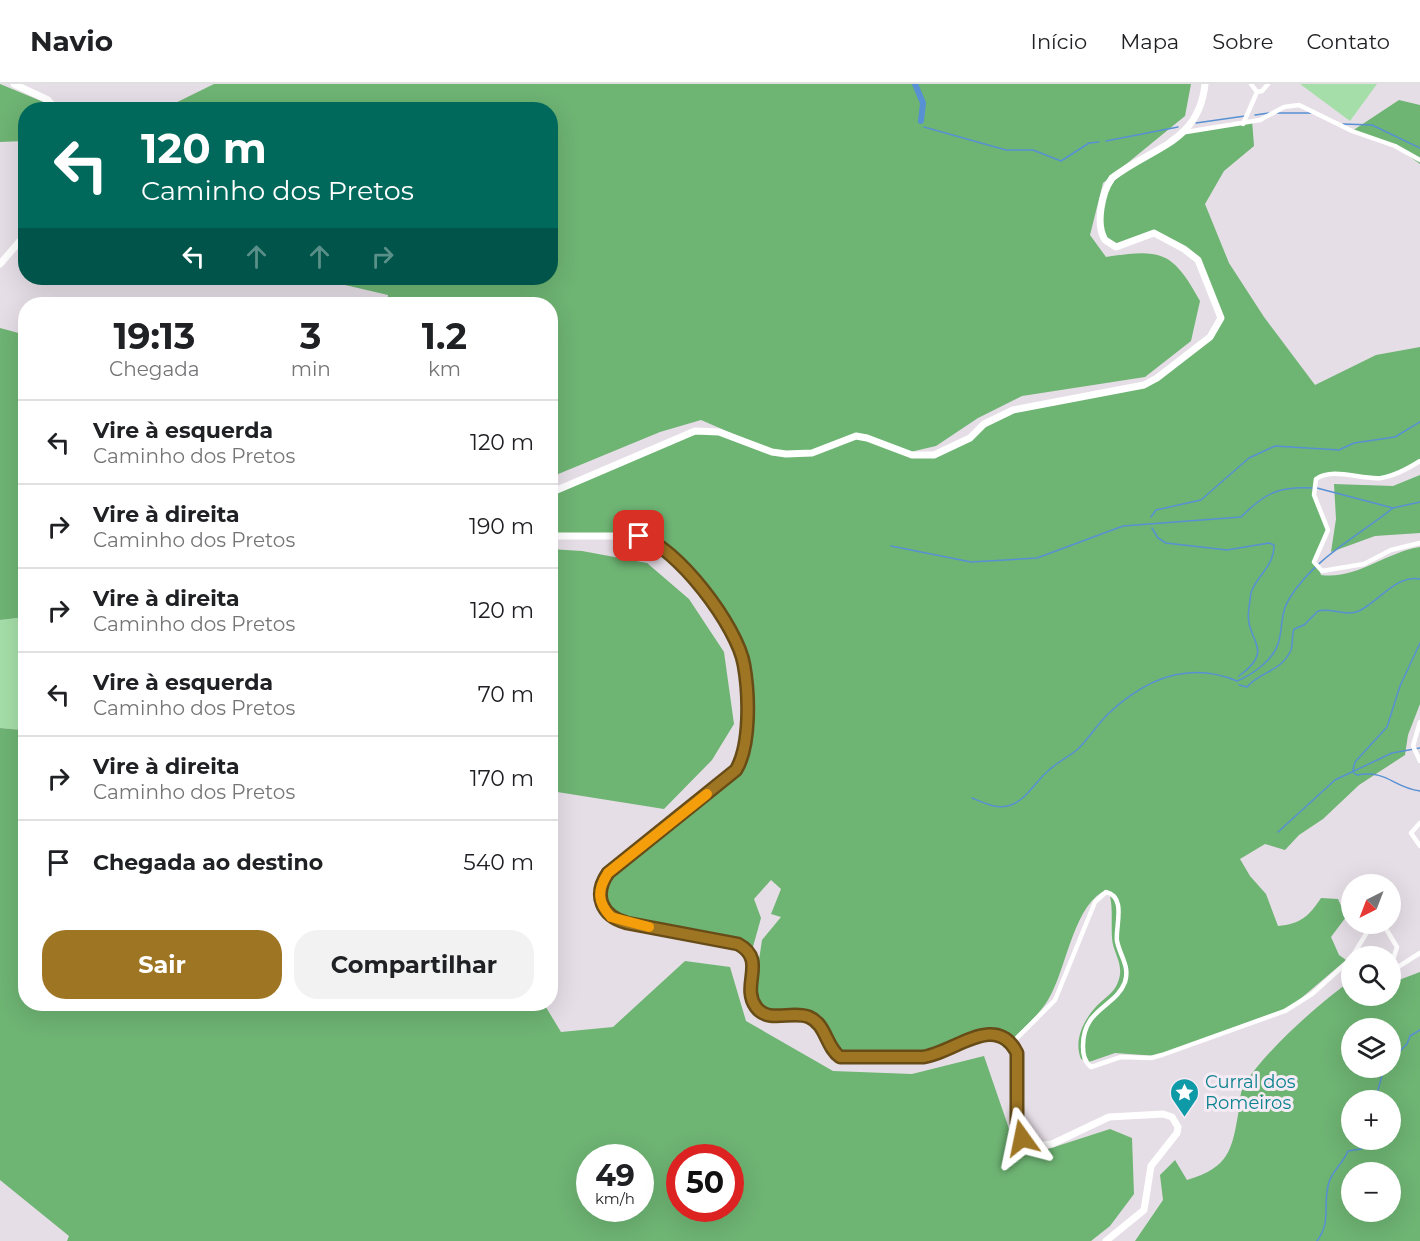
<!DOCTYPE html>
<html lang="pt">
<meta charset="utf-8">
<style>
:root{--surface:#fff;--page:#f2f2f2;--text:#202124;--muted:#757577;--line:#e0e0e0;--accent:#9e7523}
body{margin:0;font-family:Montserrat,sans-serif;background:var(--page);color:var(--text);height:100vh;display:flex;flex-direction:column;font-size:22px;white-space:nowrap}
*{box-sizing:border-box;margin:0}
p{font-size:20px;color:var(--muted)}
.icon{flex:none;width:33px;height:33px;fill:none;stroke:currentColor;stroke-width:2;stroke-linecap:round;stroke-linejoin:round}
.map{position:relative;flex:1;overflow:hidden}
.drawer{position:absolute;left:18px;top:213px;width:540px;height:714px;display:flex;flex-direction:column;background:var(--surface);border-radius:24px;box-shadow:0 6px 24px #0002}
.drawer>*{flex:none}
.hud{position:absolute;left:18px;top:18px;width:540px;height:183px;border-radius:24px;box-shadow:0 6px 24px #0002;background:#00695c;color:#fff;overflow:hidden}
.needle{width:39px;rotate:222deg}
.buttons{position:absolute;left:1341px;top:790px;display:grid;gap:12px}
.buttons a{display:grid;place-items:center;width:60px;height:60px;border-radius:50%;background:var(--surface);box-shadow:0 6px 24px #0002;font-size:30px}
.speed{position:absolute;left:576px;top:1060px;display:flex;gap:12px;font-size:30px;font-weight:700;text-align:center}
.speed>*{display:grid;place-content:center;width:78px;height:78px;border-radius:50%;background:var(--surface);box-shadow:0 6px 24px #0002;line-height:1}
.speed small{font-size:15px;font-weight:400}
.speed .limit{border:9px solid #d22;background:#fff;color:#111}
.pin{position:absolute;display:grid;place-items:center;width:51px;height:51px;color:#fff;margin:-26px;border-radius:12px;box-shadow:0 3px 9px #0006}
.me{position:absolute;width:66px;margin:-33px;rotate:348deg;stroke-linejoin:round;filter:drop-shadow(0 0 4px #0008)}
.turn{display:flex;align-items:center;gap:21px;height:126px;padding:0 24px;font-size:27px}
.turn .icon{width:78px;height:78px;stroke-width:2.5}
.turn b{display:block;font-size:42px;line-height:51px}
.lanes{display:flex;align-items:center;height:57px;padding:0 24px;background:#0003;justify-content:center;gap:30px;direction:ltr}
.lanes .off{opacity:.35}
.eta{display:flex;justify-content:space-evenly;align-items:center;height:102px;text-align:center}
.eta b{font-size:36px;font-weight:700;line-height:42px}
.primary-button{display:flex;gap:12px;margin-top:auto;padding:12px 24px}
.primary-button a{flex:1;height:69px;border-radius:24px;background:var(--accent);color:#fff;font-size:24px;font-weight:700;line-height:69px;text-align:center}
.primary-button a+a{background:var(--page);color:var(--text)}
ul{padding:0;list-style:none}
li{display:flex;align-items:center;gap:18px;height:84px;padding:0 24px;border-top:2px solid var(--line)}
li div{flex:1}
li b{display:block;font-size:22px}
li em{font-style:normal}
header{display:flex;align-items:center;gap:36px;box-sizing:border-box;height:84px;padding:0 30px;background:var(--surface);border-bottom:2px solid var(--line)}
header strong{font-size:28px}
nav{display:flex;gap:33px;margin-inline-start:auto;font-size:21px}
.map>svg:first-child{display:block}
.green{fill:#a5dea8}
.forest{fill:#6eb473;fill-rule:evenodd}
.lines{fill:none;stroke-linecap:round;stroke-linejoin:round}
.stream{stroke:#5791d3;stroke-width:1.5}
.canal{stroke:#5791d3;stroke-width:6}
.minor{stroke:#fff;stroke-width:4.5}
.secondary{stroke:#fff;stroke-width:7}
.route-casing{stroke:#674c17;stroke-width:15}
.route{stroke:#9e7523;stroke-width:10}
.slow{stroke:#f59e0b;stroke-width:10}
.labels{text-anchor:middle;stroke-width:6;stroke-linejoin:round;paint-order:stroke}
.culture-label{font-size:18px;fill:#0d838f;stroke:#f4ebf4;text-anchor:start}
</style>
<header>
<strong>Navio</strong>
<nav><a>Início</a><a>Mapa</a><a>Sobre</a><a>Contato</a></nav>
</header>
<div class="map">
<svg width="1420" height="1157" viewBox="0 0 1420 1157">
<rect width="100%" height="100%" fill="#e6dee6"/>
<!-- green -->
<path class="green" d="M 1300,0 L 1377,0 L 1350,37 Z
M 25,533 L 26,642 L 23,646 L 0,644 L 0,536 Z"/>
<!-- forest -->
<path class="forest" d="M 0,0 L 46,19 L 55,25 L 26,26 L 25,57 L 0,58 Z
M 214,0 L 1191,0 L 1185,32 L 1103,99 L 1090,151 L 1106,173 C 1162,164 1173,168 1200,217 L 1191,257 L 1145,293 L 1022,312 L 978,334 L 936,362 L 906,369 L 912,371 L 949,366 L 999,331 L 1128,305 L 1157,294 L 1198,263 L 1221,234 C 1204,186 1204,177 1158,150 L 1110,161 L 1100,144 L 1103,114 L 1121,87 L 1169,55 L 1186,48 L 1252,36 L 1254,62 L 1224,87 L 1205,120 L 1229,179 L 1264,233 L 1315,301 L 1376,271 L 1420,263 L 1420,377 L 1382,394 L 1331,390 L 1316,395 L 1314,411 L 1328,446 L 1315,471 L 1321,491 C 1356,496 1386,468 1420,463 L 1420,620 L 1408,651 L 1405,671 L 1359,701 L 1323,735 L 1299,751 L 1285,766 L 1265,760 L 1240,775 L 1250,792 L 1266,810 L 1278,842 C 1301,840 1309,832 1321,814 L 1338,815 L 1346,833 L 1331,853 L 1339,871 L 1346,876 L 1292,922 L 1157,972 L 1115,969 L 1089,978 L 1081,975 C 1074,958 1082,939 1094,925 C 1102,915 1114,910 1118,898 C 1125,880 1113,870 1112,854 C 1111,839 1113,826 1110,812 L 1102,808 C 1072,827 1066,887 1048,916 C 1037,934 1018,948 1004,964 L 998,951 L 990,949 L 934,972 L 836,971 L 819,940 L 794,931 L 766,931 L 751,916 L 752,893 L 759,876 L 762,856 L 781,833 L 771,830 L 781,805 L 771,796 L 754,815 L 761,834 L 751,870 L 738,860 L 617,836 L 600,816 L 608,789 L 736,685 C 759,634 744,560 711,515 C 694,493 668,474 648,454 L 551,452 L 551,409 L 703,346 L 773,367 L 701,336 L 660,348 L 551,393 L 550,220 L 387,220 L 388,211 L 315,194 L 550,194 L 550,26 L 161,26 Z
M 1399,16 L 1420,21 L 1420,80 L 1395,62 L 1352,47 Z
M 0,244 L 26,251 L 25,533 L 0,536 Z
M 1420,391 L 1420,449 L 1375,452 L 1331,468 L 1336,435 L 1334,400 L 1393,402 Z
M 550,465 L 582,467 L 647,479 L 689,515 L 724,568 L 734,640 L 712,676 L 664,725 L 551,707 Z
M 25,642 L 26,920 L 544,920 L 561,948 L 613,943 L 685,877 L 730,883 L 746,937 L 833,987 L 912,990 L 984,972 L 1016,1065 L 1045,1066 L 1110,1045 L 1132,1054 L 1134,1110 L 1110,1142 L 1091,1157 L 67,1157 L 69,1152 L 0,1096 L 0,644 L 22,646 ZM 590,1074 L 640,1074 L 640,1125 L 590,1125 ZM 680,1074 L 730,1074 L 730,1125 L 680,1125 Z
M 1420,888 L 1420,1157 L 1135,1157 L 1163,1116 L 1160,1091 L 1175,1076 L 1187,1096 C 1230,1083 1232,1066 1239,1025 C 1240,1018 1240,1009 1243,1003 C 1260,972 1322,916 1351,897 L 1352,912 L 1390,912 L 1391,899 ZM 1352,945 L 1390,945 L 1390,984 L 1352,984 ZM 1352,1017 L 1390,1017 L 1390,1056 L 1352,1056 ZM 1352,1089 L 1390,1089 L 1390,1128 L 1352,1128 Z"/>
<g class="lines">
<!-- stream -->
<path class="stream" d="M 1277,29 L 1311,29
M 1255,31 L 1269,29
M 1196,39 L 1245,32
M 1343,40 L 1372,41 L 1420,64
M 924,43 L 1006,66 L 1033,66 L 1061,77 L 1089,59 L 1099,58
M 1106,57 L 1178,43
M 1317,404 L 1393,424 L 1420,418
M 1151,433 L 1156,426 L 1201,416 L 1249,374 L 1275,362 L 1339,366 L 1354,359 L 1395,353 L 1420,338
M 1152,444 L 1158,454 L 1166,459 L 1227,466 L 1269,459 L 1274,461 C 1275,480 1259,490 1252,506 C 1250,511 1250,518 1249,524 C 1243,557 1278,564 1239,592
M 891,462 L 971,478 L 1037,474 L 1123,442 L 1241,433 C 1265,409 1279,402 1313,404
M 1239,601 L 1247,603 C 1259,588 1280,588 1290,568 C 1294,561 1291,553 1294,545 L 1304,541 L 1318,527 C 1331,523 1345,533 1359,527 C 1378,518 1397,490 1420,495
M 1353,686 L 1355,678 L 1387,643 L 1400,602 L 1420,559
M 1354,689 L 1357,691 C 1388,686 1392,703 1420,707
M 972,714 C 984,719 998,726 1011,721 C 1027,715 1036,697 1048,687 C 1057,678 1069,673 1078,665 C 1089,654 1097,641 1108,630 C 1145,595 1189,577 1237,597 C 1252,591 1273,576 1278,560 C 1283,545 1280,530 1289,515 C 1314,474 1357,453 1393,424
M 1278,748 L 1335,696 L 1392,669 L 1420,664
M 1390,977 L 1407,960 L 1410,952 L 1420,946
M 1375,1017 L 1384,984
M 1317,1157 C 1332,1137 1322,1121 1329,1098 C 1333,1086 1344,1078 1348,1067 L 1361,1065 L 1362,1056"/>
<!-- canal -->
<path class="canal" d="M 915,0 L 923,19 L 921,37"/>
<!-- minor -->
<path class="minor" d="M 1251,0 L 1257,8
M 1257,8 L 1262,7 L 1268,0
M 1243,40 L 1257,8
M 1186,48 L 1260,36 L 1284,23 L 1299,21 L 1352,47 L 1395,62 L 1420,76
M 1420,377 C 1409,384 1395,392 1381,394 C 1361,396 1333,383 1316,395 L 1314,411 L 1328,446 L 1314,478 L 1322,487 L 1364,480 L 1391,466 L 1420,459
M 1420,638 L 1413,662 L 1420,677
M 1420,739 L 1411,749 L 1420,762
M 1383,840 L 1397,863 L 1392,879 L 1398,883 L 1420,869
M 1352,873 L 1372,840
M 1012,959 L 1055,916 L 1095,818 L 1106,808 C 1127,813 1115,843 1117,857 C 1120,872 1130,882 1125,898 C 1116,923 1083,924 1083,962 C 1083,970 1084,977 1091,983 L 1121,973 L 1151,974 L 1162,971 L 1285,927 L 1312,910 L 1352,874"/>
<!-- secondary -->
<path class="secondary" d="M 14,0 L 48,16 L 57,26
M 0,180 L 26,150
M 550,409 L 695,347 L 719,348 L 772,368 L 786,370 L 812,369 L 856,352 L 867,354 L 912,371 L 934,371 L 970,354 L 984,340 L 1013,326 L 1144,301 L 1157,294 L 1210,253 L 1221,234 L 1198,176 L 1184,165 L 1154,149 L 1116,163 L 1105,156 C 1095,140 1102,108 1112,94 C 1152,63 1199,59 1205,0
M 550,452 L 639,452 L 656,457 L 710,515 L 736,559 L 744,580 L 746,656 L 742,676 L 736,685 L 608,789 C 593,812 601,832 627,839 L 738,860 C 768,876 740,900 755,923 C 768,942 795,923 812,934 C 827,944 825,967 843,974 L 923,973 C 954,969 996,927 1017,969 L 1018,1047 L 1034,1062 L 1052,1060 L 1109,1033 L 1163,1030 L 1172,1033 L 1178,1043 L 1177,1049 L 1151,1082 L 1144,1126 L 1106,1157"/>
</g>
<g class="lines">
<defs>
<path id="route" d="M 639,452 C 676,461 738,543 744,581 C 749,609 751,661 736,686 L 608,789 C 593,811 601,832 627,839 L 738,860 C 768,876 740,901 756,923 C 768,940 792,926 809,933 C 826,940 826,963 840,973 L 923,973 C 954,969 996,927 1017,969 L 1017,1039 L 1022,1054"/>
</defs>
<!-- route casing -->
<use href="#route" class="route-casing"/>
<!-- route -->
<use href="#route" class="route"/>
<!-- slow -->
<path class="slow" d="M 649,843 L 611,833 C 597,818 597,806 608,789 L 707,710"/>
</g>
<!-- icons -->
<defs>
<symbol id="sight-pin" viewBox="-11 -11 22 30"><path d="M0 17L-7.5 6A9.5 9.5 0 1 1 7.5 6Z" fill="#0f9aa8" stroke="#f4ebf4"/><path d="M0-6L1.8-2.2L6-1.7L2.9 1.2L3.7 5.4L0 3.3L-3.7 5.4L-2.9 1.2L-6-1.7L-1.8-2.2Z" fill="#fff"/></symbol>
</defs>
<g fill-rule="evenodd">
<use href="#sight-pin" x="1168" y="992" width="33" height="45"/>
</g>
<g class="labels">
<!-- culture labels -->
<g class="culture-label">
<text x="1205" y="1004">Curral dos<tspan x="1205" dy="21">Romeiros</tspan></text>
</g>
</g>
</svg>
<div class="buttons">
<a><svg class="needle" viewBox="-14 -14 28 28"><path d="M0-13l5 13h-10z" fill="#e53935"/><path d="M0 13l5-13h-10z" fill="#757577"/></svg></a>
<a><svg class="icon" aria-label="search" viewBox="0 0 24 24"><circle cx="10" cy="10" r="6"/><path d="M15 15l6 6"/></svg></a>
<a><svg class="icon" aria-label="layers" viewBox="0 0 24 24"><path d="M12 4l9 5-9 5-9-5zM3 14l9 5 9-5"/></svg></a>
<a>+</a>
<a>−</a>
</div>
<div class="speed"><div>49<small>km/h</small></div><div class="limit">50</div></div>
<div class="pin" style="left:639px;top:452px;background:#d93025"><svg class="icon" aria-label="arrive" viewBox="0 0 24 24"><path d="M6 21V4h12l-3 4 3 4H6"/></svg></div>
<svg class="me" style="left:1022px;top:1054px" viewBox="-20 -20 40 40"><path d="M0-17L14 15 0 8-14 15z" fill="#9e7523" stroke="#fff" stroke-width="4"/></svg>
<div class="hud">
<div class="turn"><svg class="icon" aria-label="left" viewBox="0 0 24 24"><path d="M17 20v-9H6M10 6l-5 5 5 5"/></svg><div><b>120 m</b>Caminho dos Pretos</div></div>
<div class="lanes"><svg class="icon" aria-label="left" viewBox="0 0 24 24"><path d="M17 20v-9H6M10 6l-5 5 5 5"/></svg><svg class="icon off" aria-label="ahead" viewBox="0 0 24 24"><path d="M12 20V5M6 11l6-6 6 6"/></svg><svg class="icon off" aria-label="ahead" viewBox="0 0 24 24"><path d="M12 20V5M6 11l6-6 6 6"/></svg><svg class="icon off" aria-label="right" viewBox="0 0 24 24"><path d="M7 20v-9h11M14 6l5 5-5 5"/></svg></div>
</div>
<section class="drawer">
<div class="eta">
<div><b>19:13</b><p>Chegada</p></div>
<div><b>3</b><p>min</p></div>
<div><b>1.2</b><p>km</p></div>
</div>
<ul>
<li><svg class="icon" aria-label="left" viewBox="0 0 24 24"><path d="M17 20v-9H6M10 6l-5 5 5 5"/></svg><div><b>Vire à esquerda</b><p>Caminho dos Pretos</p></div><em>120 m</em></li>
<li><svg class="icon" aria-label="right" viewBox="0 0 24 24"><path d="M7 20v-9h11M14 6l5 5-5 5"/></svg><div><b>Vire à direita</b><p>Caminho dos Pretos</p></div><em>190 m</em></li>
<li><svg class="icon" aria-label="right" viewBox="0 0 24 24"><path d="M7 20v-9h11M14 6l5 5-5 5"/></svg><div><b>Vire à direita</b><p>Caminho dos Pretos</p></div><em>120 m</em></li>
<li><svg class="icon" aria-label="left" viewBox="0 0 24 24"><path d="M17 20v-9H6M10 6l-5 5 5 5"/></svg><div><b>Vire à esquerda</b><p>Caminho dos Pretos</p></div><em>70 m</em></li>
<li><svg class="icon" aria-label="right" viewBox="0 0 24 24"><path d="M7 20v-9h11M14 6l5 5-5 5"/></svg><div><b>Vire à direita</b><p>Caminho dos Pretos</p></div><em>170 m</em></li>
<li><svg class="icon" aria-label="arrive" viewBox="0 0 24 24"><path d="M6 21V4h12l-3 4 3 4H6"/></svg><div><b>Chegada ao destino</b></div><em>540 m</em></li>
</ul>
<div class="primary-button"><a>Sair</a><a>Compartilhar</a></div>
</section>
</div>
